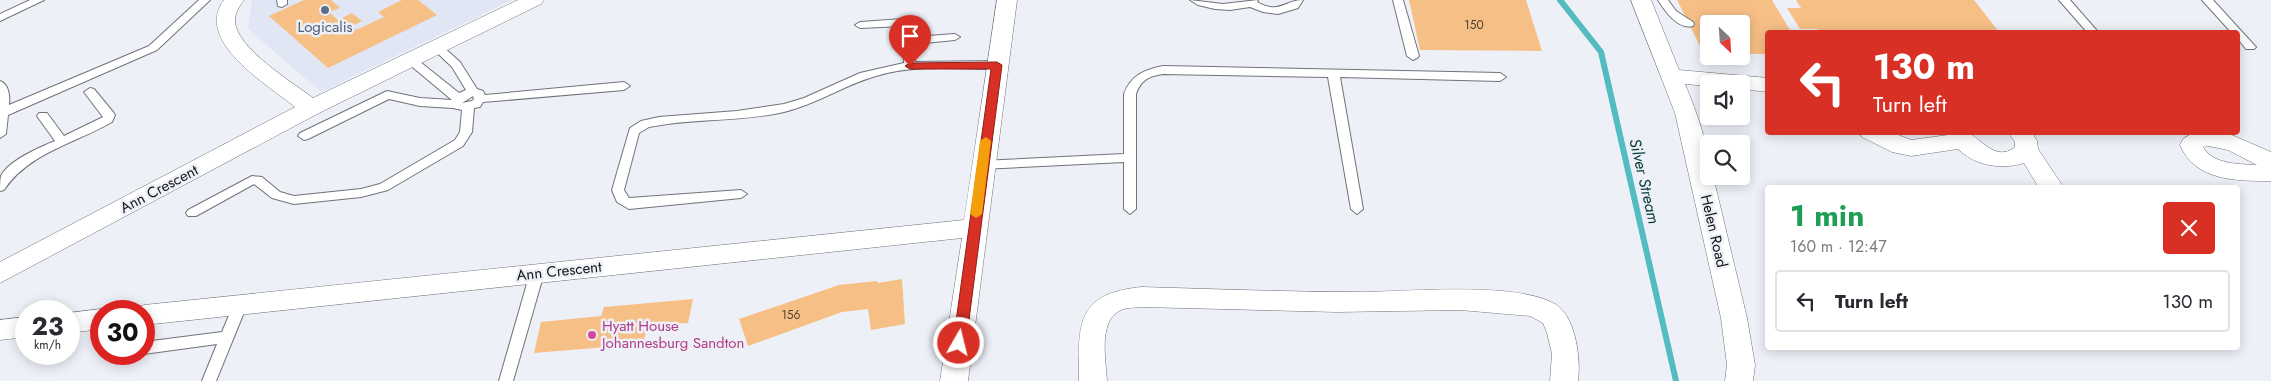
<!DOCTYPE html>
<meta charset="utf-8">
<style>
:root{--surface:#fff;--page:#f7f7f7;--text:#2b2b33;--muted:#7c7c81;--line:#e1e1e2}
body{margin:0;font-family:Jost,sans-serif;background:var(--page);color:var(--text);height:100vh;display:flex;flex-direction:column;font-size:19px;white-space:nowrap}
*{box-sizing:border-box;margin:0}
p{font-size:16px;color:var(--muted)}
.icon{flex:none;width:28px;height:28px;fill:none;stroke:currentColor;stroke-width:2;stroke-linecap:round;stroke-linejoin:round}
.map{position:relative;flex:1;overflow:hidden}
.sheet{position:absolute;left:1765px;top:185px;width:475px;height:165px;display:flex;flex-direction:column;background:var(--surface);border-radius:5px;box-shadow:0 2px 12px #0003}
.sheet>*{flex:none}
.hud{position:absolute;left:1765px;top:30px;width:475px;height:105px;border-radius:5px;box-shadow:0 2px 12px #0003;background:#d93025;color:#fff;overflow:hidden}
.needle{width:32px;rotate:155deg}
.tools{position:absolute;left:1700px;top:15px;display:grid;gap:10px}
.tools a{display:grid;place-items:center;width:50px;height:50px;border-radius:5px;background:var(--surface);box-shadow:0 2px 12px #0003;font-size:25px}
.speed{position:absolute;left:15px;top:300px;display:flex;gap:10px;font-size:25px;font-weight:700;text-align:center}
.speed>*{display:grid;place-content:center;width:65px;height:65px;border-radius:50%;background:var(--surface);box-shadow:0 2px 12px #0003;line-height:1}
.speed small{font-size:12px;font-weight:400}
.speed .limit{border:8px solid #d22;background:#fff;color:#111}
.pin{position:absolute;display:grid;place-items:center;width:42px;height:42px;color:#fff;margin:-51px -21px;border-radius:50% 50% 50% 0;rotate:-45deg;box-shadow:0 0 5px #0007}
.pin .icon{rotate:45deg}
.me{position:absolute;width:55px;margin:-28px;rotate:8deg;stroke-linejoin:round;filter:drop-shadow(0 0 4px #0008)}
.turn{display:flex;align-items:center;gap:18px;height:105px;padding:0 25px;font-size:22px}
.turn .icon{width:65px;height:65px;stroke-width:2.5}
.turn b{display:block;font-size:35px;line-height:42px}
.round{display:grid;place-items:center;flex:none;width:52px;height:52px;border-radius:5px;background:var(--page)}
.overview{display:flex;align-items:center;justify-content:space-between;height:85px;padding:0 25px}
h1{font-size:30px;font-weight:700;line-height:38px;color:#1e9e55}
ul{padding:0;list-style:none}
li{display:flex;align-items:center;gap:15px;height:62px;margin:0 10px 8px;padding:0 15px;border:2px solid var(--line);border-radius:5px}
li div{flex:1}
li b{display:block;font-size:19px}
li em{font-style:normal}
.map>svg:first-child{display:block}
.built{fill:#e0e6f4}
.lines{fill:none;stroke-linecap:round;stroke-linejoin:round}
.stream{stroke:#53bcc0;stroke-width:6}
.building{fill:#f6bf86}
.lane-casing{stroke:#707379;stroke-width:2}
.street-casing{stroke:#707379;stroke-width:1}
.lane{fill:#fff;fill-rule:evenodd}
.street{fill:#fff;fill-rule:evenodd}
.route{fill:#d93025;stroke:#8d1f18}
.slow{fill:#f59e0b}
.service-dot{fill:#5c6f8a;stroke:#edf0f7;stroke-width:2}
.hotel-dot{fill:#d1479c;stroke:#edf0f7;stroke-width:2}
.labels{text-anchor:middle;stroke-width:5;stroke-linejoin:round;paint-order:stroke}
.number-label{font-size:12px;fill:#4c3f33}
.service-label{font-size:15px;fill:#4e5e75;stroke:#edf0f7}
.street-label{font-size:15px;fill:#131417;stroke:#edf0f7}
.hotel-label{font-size:15px;fill:#b23c85;stroke:#edf0f7;text-anchor:start}
.water-label{font-size:16px;font-style:italic;fill:#04383a;stroke:#edf0f7}
</style>
<div class="map">
<svg width="2271" height="381" viewBox="0 0 2271 381">
<rect width="100%" height="100%" fill="#edf0f7"/>
<!-- built -->
<path class="built" d="M 252,0 L 512,0 L 321,92 L 248,29 Z"/>
<g class="lines">
<!-- stream -->
<path class="stream" d="M 1560,0 L 1601,52 L 1676,381"/>
</g>
<!-- building -->
<path class="building" d="M 304,0 L 331,0 L 340,8 L 329,12 L 338,20 L 352,13 L 362,21 L 352,26 L 356,30 L 384,17 L 378,12 L 402,0 L 418,0 L 437,15 L 328,68 L 269,16 Z
M 1409,0 L 1526,0 L 1542,51 L 1420,50 Z
M 1677,0 L 1772,0 L 1791,32 L 1768,32 L 1768,54 L 1741,54 L 1741,24 L 1709,24 L 1709,54 L 1704,54 Z
M 1796,0 L 1974,0 L 1999,32 L 1820,32 L 1817,29 L 1800,29 L 1787,8 L 1801,8 Z
M 902,279 L 905,324 L 871,330 L 868,309 L 842,312 L 748,346 L 739,319 L 839,285 L 877,281 L 878,283 Z
M 693,299 L 688,323 L 648,325 L 643,344 L 534,353 L 541,322 L 601,316 L 604,307 Z"/>
<g class="lines">
<defs>
<path id="lane" d="M 30,0 L 44,0 L 0,21 L 0,14 Z
M 199,0 L 210,0 L 157,50 L 8,115 L 6,134 L 0,138 L 0,81 C 9,84 10,97 9,105 L 149,46 Z
M 277,0 L 287,0 L 287,4 L 282,7 L 278,6 Z
M 1190,0 L 1223,4 L 1258,0 L 1257,2 C 1280,15 1284,0 1303,0 L 1298,8 L 1278,14 L 1263,12 L 1250,7 L 1230,10 L 1215,9 L 1198,5 Z
M 1393,0 L 1403,0 L 1419,56 L 1417,58 L 1413,60 L 1407,56 Z
M 1658,0 L 1668,0 L 1676,11 L 1693,22 L 1694,24 L 1693,26 C 1678,30 1665,11 1658,0 Z
M 2059,0 L 2070,0 L 2098,32 L 2087,32 Z
M 2202,0 L 2213,0 L 2254,45 L 2256,47 L 2254,49 L 2246,49 L 2238,39 L 2238,32 L 2231,32 Z
M 903,19 L 913,24 L 914,37 L 955,34 L 960,37 L 955,40 L 914,44 L 915,62 L 997,61 L 1003,65 L 997,69 C 957,69 914,64 876,76 C 844,85 817,104 784,112 C 740,122 693,118 649,127 L 639,133 L 624,190 L 629,198 L 741,190 L 747,194 L 741,198 L 629,209 L 617,202 L 612,190 L 630,128 L 641,121 L 659,117 L 737,111 L 784,104 L 804,98 L 860,73 L 904,63 L 903,26 L 860,28 L 855,25 L 860,22 Z
M 437,44 L 441,45 L 460,62 L 477,89 L 483,91 L 485,95 L 624,82 L 630,86 L 624,90 L 483,102 L 480,107 L 474,108 L 472,132 L 463,146 L 388,190 L 361,197 L 294,204 L 272,198 L 254,184 L 196,216 L 188,216 L 186,213 L 188,210 L 252,176 L 262,177 L 280,192 L 294,196 L 361,189 L 380,184 L 455,140 L 460,132 L 462,110 L 453,108 L 420,106 L 389,99 L 308,139 L 304,140 L 298,136 L 300,133 L 387,91 L 420,98 L 452,100 L 404,60 L 406,57 L 414,57 L 459,93 L 466,90 L 452,67 L 431,47 ZM 473,96 L 474,99 L 472,101 L 462,103 Z
M 1163,66 L 1500,73 L 1506,77 L 1500,81 L 1340,77 L 1363,209 L 1357,214 L 1351,209 L 1328,77 L 1163,74 C 1149,76 1141,80 1136,94 L 1136,209 L 1130,214 L 1124,209 L 1124,162 L 982,169 L 976,165 L 982,161 L 1124,154 L 1124,94 C 1131,75 1144,70 1163,66 Z
M 90,88 L 94,89 L 113,112 L 115,115 L 112,122 C 76,143 28,153 4,190 L 0,191 C 0,186 0,180 1,176 C 8,161 40,147 55,141 L 37,116 L 39,113 L 47,113 L 64,136 L 103,117 L 84,92 Z
M 537,268 L 542,269 L 544,273 L 513,381 L 499,381 L 530,273 L 532,269 Z
M 240,300 L 245,301 L 247,305 L 216,381 L 202,381 L 217,344 L 144,354 L 144,342 L 222,332 L 235,301 Z"/>
<path id="street" d="M 224,0 L 244,0 C 239,7 235,12 235,21 C 236,48 292,82 313,98 L 518,0 L 544,0 L 541,4 L 319,113 L 0,283 L 0,262 L 295,107 C 268,85 193,41 224,0 Z
M 997,0 L 1017,0 L 968,381 L 940,381 L 962,238 L 144,325 L 144,311 L 133,311 L 135,308 L 144,305 L 964,220 Z
M 1631,0 L 1651,0 L 1679,70 L 1768,78 L 1768,92 L 1741,89 L 1741,84 L 1709,84 L 1709,86 L 1685,84 C 1697,113 1709,144 1709,176 L 1713,176 L 1747,318 L 1755,365 L 1753,381 L 1725,381 L 1727,365 L 1721,318 L 1675,113 Z
M 1859,132 L 1891,132 L 1911,140 L 1948,135 L 1946,132 C 1952,132 1960,131 1966,132 C 1977,134 1995,164 2015,147 L 2015,142 L 2008,132 L 2032,132 L 2037,141 L 2038,149 L 2064,188 L 2039,188 L 2024,163 C 2002,170 1975,166 1958,149 L 1911,156 L 1892,152 L 1862,137 Z
M 2194,132 L 2227,133 L 2271,152 L 2271,181 C 2236,181 2195,181 2180,145 L 2183,139 ZM 2208,146 L 2228,150 L 2257,165 C 2240,164 2213,165 2203,147 Z
M 1142,287 C 1214,289 1287,292 1359,292 C 1406,292 1516,281 1555,304 C 1576,316 1581,360 1578,381 L 1550,381 L 1552,354 L 1547,333 L 1543,323 L 1530,316 L 1460,310 L 1337,312 L 1142,307 C 1135,308 1125,307 1119,311 C 1098,323 1106,361 1107,381 L 1079,381 C 1078,324 1076,293 1142,287 Z
M 101,309 L 109,311 L 101,311 L 101,329 L 69,333 L 69,313 Z
M 26,317 L 26,337 L 0,340 L 0,320 Z"/>
</defs>
<!-- lane casing -->
<use href="#lane" class="lane-casing"/>
<!-- street casing -->
<use href="#street" class="street-casing"/>
<!-- lane -->
<use href="#lane" class="lane"/>
<!-- street -->
<use href="#street" class="street"/>
</g>
<!-- route -->
<path class="route" d="M 997,62 L 1002,65 L 966,343 L 959,348 L 953,343 L 991,69 L 910,69 L 905,66 L 910,63 Z"/>
<!-- slow -->
<path class="slow" d="M 986,137 L 991,141 L 982,214 L 976,218 L 970,214 L 980,141 Z"/>
<!-- markers -->
<circle class="service-dot" cx="325" cy="10" r="5"/>
<circle class="hotel-dot" cx="592" cy="335" r="5"/>
<g class="labels">
<!-- number labels -->
<g class="number-label">
<text x="1474" y="29">150</text>
<text x="791" y="319">156</text>
</g>
<!-- service labels -->
<g class="service-label">
<text x="325" y="32">Logicalis</text>
</g>
<!-- street labels -->
<g class="street-label">
<text transform="translate(159 189) rotate(-28)" y="5">Ann Crescent</text>
<text transform="translate(1714 231) rotate(77)" y="5">Helen Road</text>
<text transform="translate(559 271) rotate(-6)" y="5">Ann Crescent</text>
</g>
<!-- hotel labels -->
<g class="hotel-label">
<text x="602" y="331">Hyatt House<tspan x="602" dy="17">Johannesburg Sandton</tspan></text>
</g>
<!-- water labels -->
<g class="water-label">
<text transform="translate(1645 181) rotate(77)" y="6">Silver Stream</text>
</g>
</g>
</svg>
<div class="tools">
<a><svg class="needle" viewBox="-14 -14 28 28"><path d="M0-13l5 13h-10z" fill="#e53935"/><path d="M0 13l5-13h-10z" fill="#7c7c81"/></svg></a>
<a><svg class="icon" aria-label="sound" viewBox="0 0 24 24"><path d="M4 9h4l5-4v14l-5-4H4zM17 9q2 3 0 6"/></svg></a>
<a><svg class="icon" aria-label="search" viewBox="0 0 24 24"><circle cx="10" cy="10" r="6"/><path d="M15 15l6 6"/></svg></a>
</div>
<div class="speed"><div>23<small>km/h</small></div><div class="limit">30</div></div>
<div class="pin" style="left:910px;top:66px;background:#d93025"><svg class="icon" aria-label="arrive" viewBox="0 0 24 24"><path d="M6 21V4h12l-3 4 3 4H6"/></svg></div>
<svg class="me" style="left:959px;top:343px" viewBox="-20 -20 40 40"><circle r="17" fill="#d93025" stroke="#fff" stroke-width="3"/><path d="M0-11L8 9 0 5-8 9z" fill="#fff"/></svg>
<div class="hud">
<div class="turn"><svg class="icon" aria-label="left" viewBox="0 0 24 24"><path d="M17 20v-9H6M10 6l-5 5 5 5"/></svg><div><b>130 m</b>Turn left</div></div>
</div>
<section class="sheet">
<div class="overview"><div><h1>1 min</h1><p>160 m · 12:47</p></div><a class="round" style="background:#d93025;color:#fff"><svg class="icon" aria-label="close" viewBox="0 0 24 24"><path d="M6 6l12 12M18 6L6 18"/></svg></a></div>
<ul>
<li><svg class="icon" aria-label="left" viewBox="0 0 24 24"><path d="M17 20v-9H6M10 6l-5 5 5 5"/></svg><div><b>Turn left</b></div><em>130 m</em></li>
</ul>
</section>
</div>
